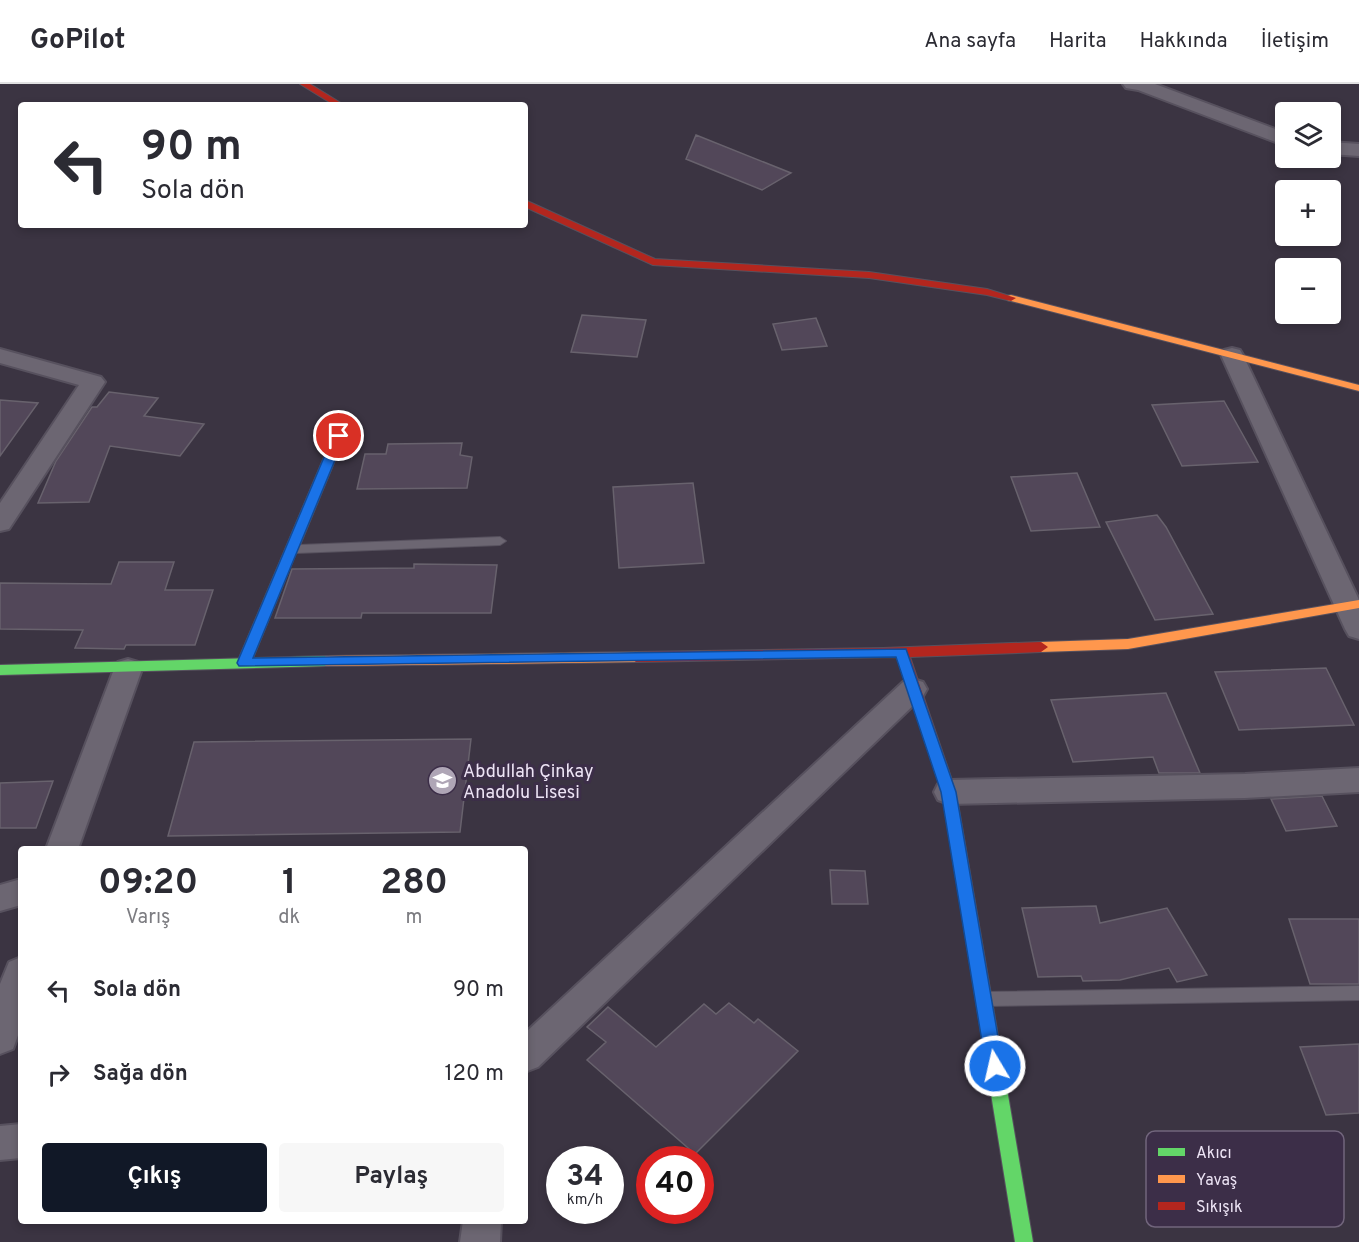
<!DOCTYPE html>
<html lang="tr">
<meta charset="utf-8">
<style>
:root{--surface:#fff;--page:#f7f7f7;--text:#2b2b33;--muted:#7c7c81;--line:#e1e1e2;--accent:#111827}
body{margin:0;font-family:Overpass,sans-serif;background:var(--page);color:var(--text);height:100vh;display:flex;flex-direction:column;font-size:22px;white-space:nowrap}
*{box-sizing:border-box;margin:0}
p{font-size:20px;color:var(--muted)}
.icon{flex:none;width:33px;height:33px;fill:none;stroke:currentColor;stroke-width:2;stroke-linecap:round;stroke-linejoin:round}
.map{position:relative;flex:1;overflow:hidden}
.details{position:absolute;left:18px;top:762px;width:510px;height:378px;display:flex;flex-direction:column;background:var(--surface);border-radius:6px;box-shadow:0 3px 9px #0003}
.details>*{flex:none}
.hud{position:absolute;left:18px;top:18px;width:510px;height:126px;border-radius:6px;box-shadow:0 3px 9px #0003;background:#fff;color:var(--text);overflow:hidden}
.controls{position:absolute;left:1275px;top:18px;display:grid;gap:12px}
.controls a{display:grid;place-items:center;width:66px;height:66px;border-radius:6px;background:var(--surface);box-shadow:0 3px 9px #0003;font-size:30px}
.speed{position:absolute;left:546px;top:1062px;display:flex;gap:12px;font-size:30px;font-weight:700;text-align:center}
.speed>*{display:grid;place-content:center;width:78px;height:78px;border-radius:50%;background:var(--surface);box-shadow:0 3px 9px #0003;line-height:1}
.speed small{font-size:15px;font-weight:400}
.speed .limit{border:9px solid #d22;background:#fff;color:#111}
.pin{position:absolute;display:grid;place-items:center;width:51px;height:51px;color:#fff;margin:-26px;border:3px solid #fff;border-radius:50%;box-shadow:0 2px 6px #0007}
.me{position:absolute;width:66px;margin:-33px;rotate:351deg;stroke-linejoin:round;filter:drop-shadow(0 0 4px #0008)}
.turn{display:flex;align-items:center;gap:21px;height:126px;padding:0 24px;font-size:27px}
.turn .icon{width:78px;height:78px;stroke-width:2.5}
.turn b{display:block;font-size:42px;line-height:51px}
.eta{display:flex;justify-content:space-evenly;align-items:center;height:102px;text-align:center}
.eta b{font-size:36px;font-weight:700;line-height:42px}
.button{display:flex;gap:12px;margin-top:auto;padding:12px 24px}
.button a{flex:1;height:69px;border-radius:6px;background:var(--accent);color:#fff;font-size:24px;font-weight:700;line-height:69px;text-align:center}
.button a+a{background:var(--page);color:var(--text)}
ul{padding:0;list-style:none}
li{display:flex;align-items:center;gap:18px;height:84px;padding:0 24px}
li div{flex:1}
li b{display:block;font-size:22px}
li em{font-style:normal}
header{display:flex;align-items:center;gap:36px;box-sizing:border-box;height:84px;padding:0 30px;background:var(--surface);border-bottom:2px solid var(--line)}
header strong{font-size:28px}
nav{display:flex;gap:33px;margin-inline-start:auto;font-size:21px}
.map>svg:first-child{display:block}
.building{fill:#524759;stroke:#68626d;stroke-width:1.5}
.lines{fill:none;stroke-linecap:round;stroke-linejoin:round}
.lane-casing{stroke:#57515e;stroke-width:2}
.street-casing{stroke:#57515e;stroke-width:4}
.fast-casing{stroke:#57515e;stroke-width:2}
.slow-casing{stroke:#57515e;stroke-width:2}
.jam-casing{stroke:#57515e;stroke-width:2}
.lane{fill:#6c6672;fill-rule:evenodd}
.street{fill:#6c6672;fill-rule:evenodd}
.fast{fill:#63d668;fill-rule:evenodd}
.slow{fill:#ff974d;fill-rule:evenodd}
.jam{fill:#b3261e;fill-rule:evenodd}
.route{fill:#1a73e8;stroke:#114b97;stroke-width:1.5}
.labels{text-anchor:middle;stroke-width:6;stroke-linejoin:round;paint-order:stroke}
.poi-label{font-size:18px;fill:#ede4f5;stroke:#3c2e48;text-anchor:start}
.key{fill:#3c2e48;stroke:#71657c;stroke-width:1.5}
.key-label{font-size:16px;fill:#ede4f5}
</style>
<header>
<strong>GoPilot</strong>
<nav><a>Ana sayfa</a><a>Harita</a><a>Hakkında</a><a>İletişim</a></nav>
</header>
<div class="map">
<svg width="1359" height="1158" viewBox="0 0 1359 1158">
<rect width="100%" height="100%" fill="#3b3442"/>
<!-- building -->
<path class="building" d="M 696,51 L 791,89 L 762,106 L 686,75 Z
M 582,231 L 646,236 L 637,273 L 571,268 Z
M 816,234 L 827,262 L 782,266 L 773,240 Z
M 109,308 L 158,314 L 144,332 L 204,340 L 180,372 L 110,362 L 89,418 L 38,419 L 56,377 L 92,323 L 97,323 Z
M 0,316 L 38,319 L 0,372 Z
M 1224,317 L 1258,378 L 1182,382 L 1152,321 Z
M 462,359 L 460,371 L 472,373 L 467,404 L 357,405 L 365,370 L 386,370 L 388,360 Z
M 1077,389 L 1100,443 L 1031,447 L 1011,393 Z
M 693,399 L 704,479 L 619,484 L 613,403 Z
M 1157,431 L 1166,443 L 1213,530 L 1155,536 L 1106,438 Z
M 119,478 L 174,478 L 165,506 L 213,506 L 195,561 L 126,561 L 124,565 L 75,564 L 83,546 L 0,545 L 0,499 L 111,500 Z
M 414,480 L 497,481 L 491,529 L 362,529 L 361,534 L 275,534 L 292,485 L 414,484 Z
M 1326,584 L 1354,641 L 1239,646 L 1215,588 Z
M 1166,609 L 1200,689 L 1159,689 L 1153,673 L 1073,678 L 1051,616 Z
M 471,655 L 460,748 L 168,752 L 194,658 Z
M 53,697 L 36,744 L 0,744 L 0,699 Z
M 1322,712 L 1337,742 L 1286,747 L 1271,715 Z
M 830,786 L 865,787 L 868,820 L 832,820 Z
M 1096,822 L 1100,839 L 1167,824 L 1207,891 L 1177,898 L 1169,884 L 1120,896 L 1083,897 L 1081,892 L 1038,893 L 1022,824 Z
M 1289,835 L 1359,835 L 1359,900 L 1310,900 Z
M 729,919 L 754,939 L 758,935 L 798,967 L 695,1070 L 587,976 L 606,958 L 587,943 L 608,923 L 656,963 L 704,920 L 716,930 Z
M 1359,960 L 1359,1029 L 1326,1031 L 1300,963 Z"/>
<g class="lines">
<defs>
<path id="lane" d="M 339,349 L 345,352 L 300,461 L 500,453 L 506,457 L 500,461 L 296,469 L 251,579 L 244,584 L 239,582 L 237,579 L 333,352 Z
M 1359,902 L 1359,916 L 986,922 L 980,920 L 978,915 L 980,910 L 986,908 Z"/>
<path id="street" d="M 1123,0 L 1155,0 L 1286,49 L 1286,62 L 1138,6 L 1126,4 Z
M 1330,58 L 1359,60 L 1359,72 L 1330,70 Z
M 1232,264 L 1240,266 L 1243,271 L 1359,516 L 1359,555 L 1349,552 L 1345,545 L 1221,271 L 1224,266 Z
M 0,265 L 101,293 L 105,298 L 9,445 L 0,447 L 0,419 L 79,301 L 0,279 Z
M 128,575 L 138,578 L 142,585 L 78,765 L 46,765 L 114,585 L 118,578 Z
M 913,595 L 923,598 L 927,605 L 923,612 L 538,983 L 525,988 L 525,949 L 903,598 Z
M 1359,684 L 1359,708 L 1245,714 L 949,720 L 938,716 L 934,708 L 938,700 L 949,696 L 1245,690 Z
M 21,795 L 21,821 L 0,827 L 0,801 Z
M 21,873 L 21,943 L 13,965 L 0,970 L 0,900 L 9,878 Z
M 21,1040 L 21,1074 L 0,1076 L 0,1042 Z
M 463,1137 L 501,1137 L 500,1158 L 460,1158 Z"/>
<path id="fast" d="M 326,572 L 333,577 L 326,582 L 0,591 L 0,581 Z
M 982,898 L 988,900 L 990,905 L 1033,1158 L 1015,1158 L 974,905 L 976,900 Z"/>
<path id="slow" d="M 1011,211 L 1359,301 L 1359,307 L 1007,216 L 1007,212 Z
M 1359,516 L 1359,524 L 1128,565 L 1041,568 L 1034,563 L 1041,558 L 1128,555 Z
M 636,568 L 643,573 L 636,578 L 326,582 L 319,577 L 326,572 Z"/>
<path id="jam" d="M 300,0 L 310,0 L 344,21 L 334,21 Z
M 525,116 L 655,175 L 869,188 L 987,205 L 1016,214 L 1011,217 L 987,211 L 869,194 L 653,181 L 525,123 Z
M 1041,558 L 1048,563 L 1041,568 L 910,573 L 956,708 L 990,905 L 988,910 L 982,912 L 976,910 L 974,905 L 942,708 L 897,573 L 636,578 L 629,573 L 636,568 L 883,564 Z"/>
</defs>
<!-- lane casing -->
<use href="#lane" class="lane-casing"/>
<!-- street casing -->
<use href="#street" class="street-casing"/>
<!-- fast casing -->
<use href="#fast" class="fast-casing"/>
<!-- slow casing -->
<use href="#slow" class="slow-casing"/>
<!-- jam casing -->
<use href="#jam" class="jam-casing"/>
<!-- lane -->
<use href="#lane" class="lane"/>
<!-- street -->
<use href="#street" class="street"/>
<!-- fast -->
<use href="#fast" class="fast"/>
<!-- slow -->
<use href="#slow" class="slow"/>
<!-- jam -->
<use href="#jam" class="jam"/>
</g>
<!-- route -->
<path class="route" d="M 339,349 L 345,352 L 253,574 L 906,565 L 956,708 L 1003,982 L 1001,987 L 995,989 L 989,987 L 986,982 L 941,708 L 896,573 L 239,582 L 237,579 L 333,352 Z"/>
<!-- icons -->
<defs>
<symbol id="school-disc" viewBox="-11 -11 22 22"><circle r="9.5" fill="#afa6b6" stroke="#3c2e48"/><path d="M0-5L7-2L0 1L-7-2ZM-4 1L0 2.5L4 1V4Q0 6-4 4Z" fill="#fff"/></symbol>
</defs>
<g fill-rule="evenodd">
<use href="#school-disc" x="426" y="680" width="33" height="33"/>
</g>
<g class="labels">
<!-- poi labels -->
<g class="poi-label">
<text x="463" y="693">Abdullah Çinkay<tspan x="463" dy="21">Anadolu Lisesi</tspan></text>
</g>
</g>
<!-- legend -->
<rect x="1146" y="1047" width="198" height="96" rx="9" class="key"/>
<rect x="1158" y="1064" width="27" height="8" fill="#63d668"/>
<rect x="1158" y="1091" width="27" height="8" fill="#ff974d"/>
<rect x="1158" y="1118" width="27" height="8" fill="#b3261e"/>
<g class="key-label">
<text x="1196" y="1074">Akıcı</text>
<text x="1196" y="1101">Yavaş</text>
<text x="1196" y="1128">Sıkışık</text>
</g>
</svg>
<div class="controls">
<a><svg class="icon" aria-label="layers" viewBox="0 0 24 24"><path d="M12 4l9 5-9 5-9-5zM3 14l9 5 9-5"/></svg></a>
<a>+</a>
<a>−</a>
</div>
<div class="speed"><div>34<small>km/h</small></div><div class="limit">40</div></div>
<div class="pin" style="left:339px;top:352px;background:#d93025"><svg class="icon" aria-label="arrive" viewBox="0 0 24 24"><path d="M6 21V4h12l-3 4 3 4H6"/></svg></div>
<svg class="me" style="left:995px;top:982px" viewBox="-20 -20 40 40"><circle r="17" fill="#1a73e8" stroke="#fff" stroke-width="3"/><path d="M0-11L8 9 0 5-8 9z" fill="#fff"/></svg>
<div class="hud">
<div class="turn"><svg class="icon" aria-label="left" viewBox="0 0 24 24"><path d="M17 20v-9H6M10 6l-5 5 5 5"/></svg><div><b>90 m</b>Sola dön</div></div>
</div>
<section class="details">
<div class="eta">
<div><b>09:20</b><p>Varış</p></div>
<div><b>1</b><p>dk</p></div>
<div><b>280</b><p>m</p></div>
</div>
<ul>
<li><svg class="icon" aria-label="left" viewBox="0 0 24 24"><path d="M17 20v-9H6M10 6l-5 5 5 5"/></svg><div><b>Sola dön</b></div><em>90 m</em></li>
<li><svg class="icon" aria-label="right" viewBox="0 0 24 24"><path d="M7 20v-9h11M14 6l5 5-5 5"/></svg><div><b>Sağa dön</b></div><em>120 m</em></li>
</ul>
<div class="button"><a>Çıkış</a><a>Paylaş</a></div>
</section>
</div>
